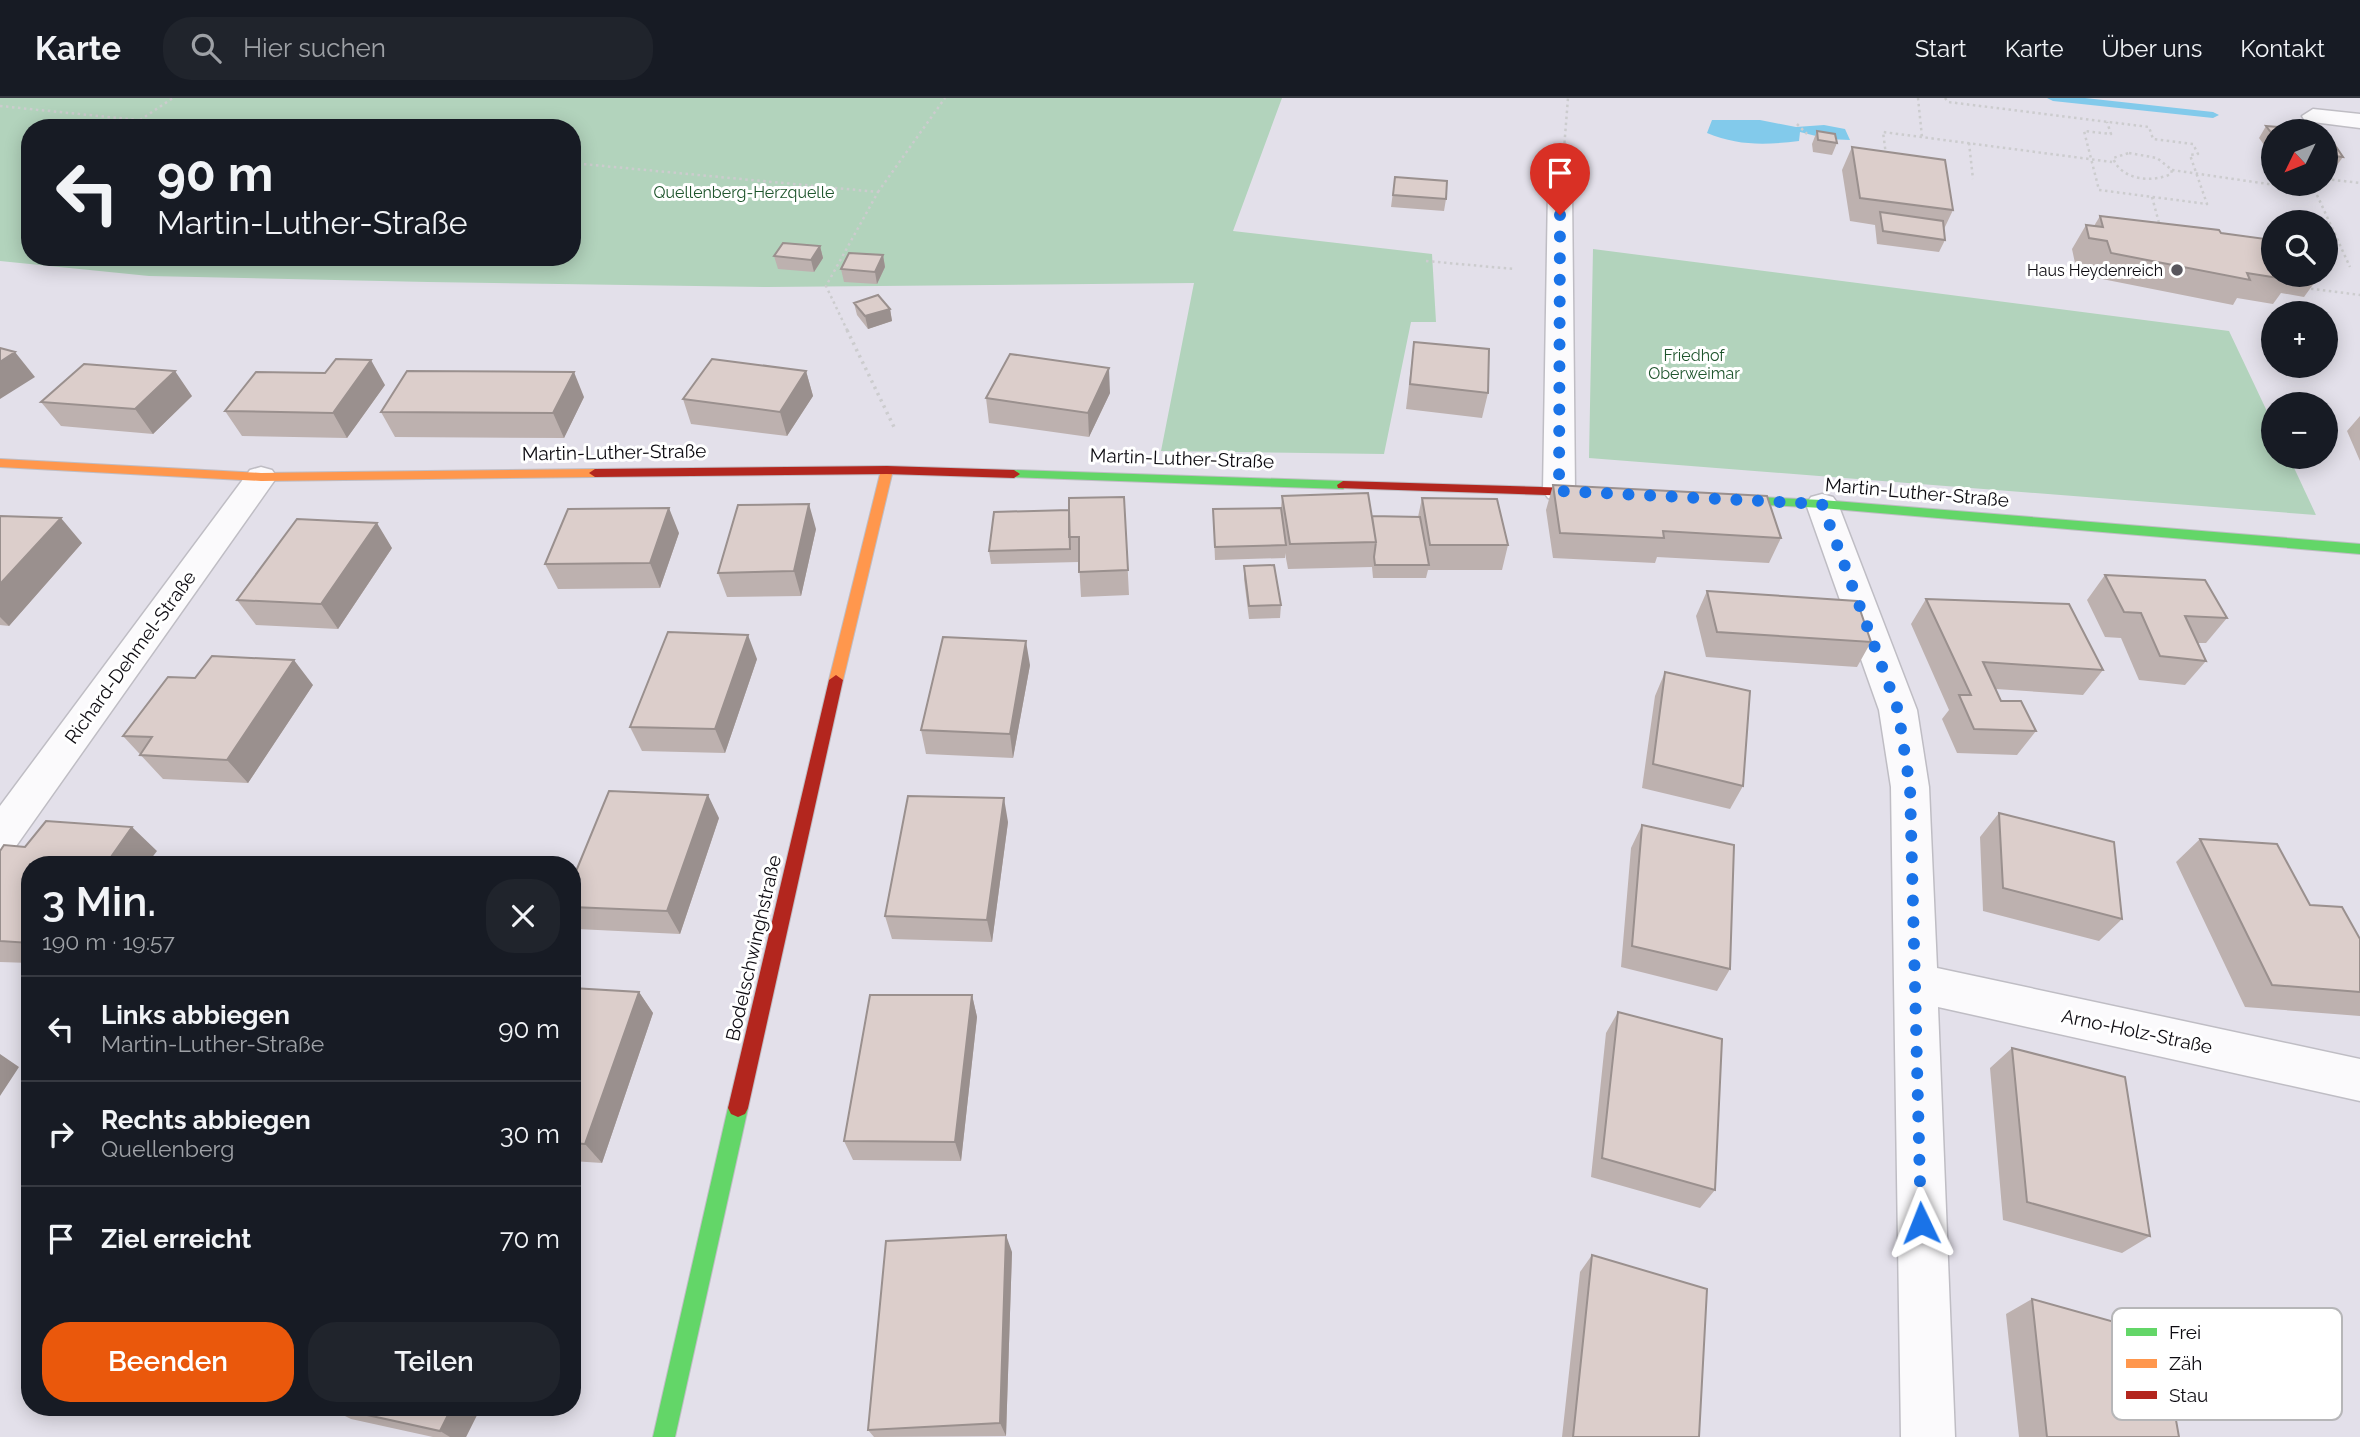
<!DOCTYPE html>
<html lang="de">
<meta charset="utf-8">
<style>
:root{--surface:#171b24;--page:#20242c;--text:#f1f3f6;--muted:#9ea1a6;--line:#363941;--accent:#ea580c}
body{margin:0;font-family:Raleway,sans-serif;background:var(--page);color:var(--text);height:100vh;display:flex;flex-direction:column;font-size:26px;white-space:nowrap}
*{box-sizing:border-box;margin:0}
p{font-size:23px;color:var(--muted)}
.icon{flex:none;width:38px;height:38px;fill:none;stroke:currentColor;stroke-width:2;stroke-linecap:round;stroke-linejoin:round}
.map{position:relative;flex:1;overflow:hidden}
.panel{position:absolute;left:21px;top:758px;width:560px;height:560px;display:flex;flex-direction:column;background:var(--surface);border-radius:28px;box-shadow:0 4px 18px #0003}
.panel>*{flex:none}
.hud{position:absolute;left:21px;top:21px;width:560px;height:147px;border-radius:28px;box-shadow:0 4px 18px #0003;background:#171b24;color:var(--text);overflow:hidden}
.needle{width:46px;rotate:227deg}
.buttons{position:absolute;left:2261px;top:21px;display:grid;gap:14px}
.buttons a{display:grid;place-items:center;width:77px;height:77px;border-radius:50%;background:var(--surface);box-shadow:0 4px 18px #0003;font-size:35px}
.pin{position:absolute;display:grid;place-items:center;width:60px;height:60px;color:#fff;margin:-72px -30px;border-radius:50% 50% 50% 0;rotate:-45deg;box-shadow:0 0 7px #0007}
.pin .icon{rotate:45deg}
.me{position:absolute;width:77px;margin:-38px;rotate:358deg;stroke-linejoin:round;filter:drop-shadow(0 0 5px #0008)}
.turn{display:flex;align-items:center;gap:24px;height:147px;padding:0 21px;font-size:32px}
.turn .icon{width:91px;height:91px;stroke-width:2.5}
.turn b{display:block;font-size:49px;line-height:60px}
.round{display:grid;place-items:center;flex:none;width:74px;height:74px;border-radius:28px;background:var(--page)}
.summary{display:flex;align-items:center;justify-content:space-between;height:119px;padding:0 21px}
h1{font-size:42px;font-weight:600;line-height:52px}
.action{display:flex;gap:14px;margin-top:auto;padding:14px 21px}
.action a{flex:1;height:80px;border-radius:28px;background:var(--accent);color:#fff;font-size:28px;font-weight:600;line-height:80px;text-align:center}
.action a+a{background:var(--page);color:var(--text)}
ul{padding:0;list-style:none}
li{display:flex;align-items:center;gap:21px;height:105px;padding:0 21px;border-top:2px solid var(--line)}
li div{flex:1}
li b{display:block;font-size:26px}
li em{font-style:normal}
header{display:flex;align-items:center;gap:42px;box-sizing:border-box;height:98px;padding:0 35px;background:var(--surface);border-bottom:2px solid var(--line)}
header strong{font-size:33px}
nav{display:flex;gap:38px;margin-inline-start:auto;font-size:24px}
.search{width:490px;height:63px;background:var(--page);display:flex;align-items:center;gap:18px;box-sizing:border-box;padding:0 24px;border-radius:28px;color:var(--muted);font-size:26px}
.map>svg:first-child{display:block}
.green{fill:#b2d3bc;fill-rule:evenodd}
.water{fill:#82caeb}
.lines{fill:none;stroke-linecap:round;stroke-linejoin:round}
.stream{fill:#82caeb;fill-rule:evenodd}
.lane-casing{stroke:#bfbdc4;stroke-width:3}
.street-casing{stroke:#bfbdc4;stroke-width:3}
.fast-casing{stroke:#bfbdc4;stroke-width:2}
.slow-casing{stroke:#bfbdc4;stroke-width:2}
.jam-casing{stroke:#bfbdc4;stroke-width:2}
.path-far1{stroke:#ccccce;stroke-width:2.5;stroke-dasharray:2.5 3.5;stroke-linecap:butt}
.path{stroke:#ccccce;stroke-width:3.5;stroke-dasharray:2.5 4.5;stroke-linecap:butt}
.lane{fill:#fbfafc;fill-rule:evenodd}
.street{fill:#fbfafc;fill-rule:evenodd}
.fast{fill:#63d668;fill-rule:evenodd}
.slow{fill:#ff974d;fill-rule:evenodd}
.jam{fill:#b3261e;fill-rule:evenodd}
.wall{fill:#bdb1af}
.shaded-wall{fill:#9a908e}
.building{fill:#dccecb;stroke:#9a908e;stroke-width:2}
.route{stroke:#1a73e8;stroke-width:12;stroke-dasharray:0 21.6}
.poi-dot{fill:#58565d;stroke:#fff;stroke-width:2.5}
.labels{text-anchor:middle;stroke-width:6;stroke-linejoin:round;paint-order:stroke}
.far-park-label{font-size:16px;fill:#1f552d;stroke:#fff}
.far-poi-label{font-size:16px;fill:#0d0b11;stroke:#fff;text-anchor:end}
.street-label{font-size:19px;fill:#0d0b11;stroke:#fff}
.key{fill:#fff;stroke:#b6b6b8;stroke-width:2}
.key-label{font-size:19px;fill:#0d0b11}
</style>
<header>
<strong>Karte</strong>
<div class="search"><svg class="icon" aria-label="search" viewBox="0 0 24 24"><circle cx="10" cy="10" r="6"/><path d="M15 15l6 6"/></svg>Hier suchen</div>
<nav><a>Start</a><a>Karte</a><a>Über uns</a><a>Kontakt</a></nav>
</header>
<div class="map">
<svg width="2360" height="1339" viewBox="0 0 2360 1339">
<rect width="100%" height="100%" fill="#e3e0ea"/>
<!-- green -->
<path class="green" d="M 0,0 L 1282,0 L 1233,133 L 1432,156 L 1436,224 L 1411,224 L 1384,356 L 1161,353 L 1194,185 L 768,189 L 428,184 L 149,178 L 0,163 ZM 30,30 L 572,30 L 572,159 L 30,159 Z
M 1593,151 L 2229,233 L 2273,326 L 2273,359 L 2289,359 L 2316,417 L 1589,360 Z"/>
<!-- water -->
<path class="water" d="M 1712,22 L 1760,22 L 1796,29 L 1824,27 L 1845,31 L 1850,42 L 1828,41 L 1800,34 L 1799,43 C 1766,47 1738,48 1707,35 Z"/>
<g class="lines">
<!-- stream -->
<path class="stream" d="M 2047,0 L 2085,0 L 2213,14 L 2219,17 L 2213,20 L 2053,3 Z"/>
<defs>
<path id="lane" d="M 2313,11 L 2360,16 L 2360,30 L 2305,23 L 2302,18 Z
M 1560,84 L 1569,86 L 1572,91 L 1575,393 L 1570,400 L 1559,403 L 1548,400 L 1543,393 L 1548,91 L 1551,86 Z"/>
<path id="street" d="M 261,369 L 272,372 L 277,379 L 272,386 L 14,751 L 0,755 L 0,708 L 250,372 Z
M 1822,396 L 1833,399 L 1838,406 L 1917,612 L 1929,689 L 1937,870 L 2360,961 L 2360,1003 L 1938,909 L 1955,1339 L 1901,1339 L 1891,689 L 1879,612 L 1806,406 L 1811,399 Z"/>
<path id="fast" d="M 1014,372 L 1343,383 L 1349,387 L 1343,391 L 1009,379 L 1008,376 Z
M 1717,397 L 1822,402 L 2360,446 L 2360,456 L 1822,410 L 1712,404 L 1712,398 Z
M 738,1001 L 745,1004 L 748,1010 L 675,1339 L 653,1339 L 728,1010 L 731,1004 Z"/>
<path id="slow" d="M 0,361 L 261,375 L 595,371 L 601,375 L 595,379 L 261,383 L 0,369 Z
M 887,368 L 893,372 L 843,582 L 836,587 L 829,582 L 881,372 Z"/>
<path id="jam" d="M 887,368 L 1014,372 L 1020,376 L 1014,380 L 887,376 L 595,379 L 589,375 L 595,371 Z
M 1343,383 L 1604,391 L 1611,395 L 1604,399 L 1338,390 L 1337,387 Z
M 836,577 L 843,582 L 748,1010 L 745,1016 L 738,1019 L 731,1016 L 728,1010 L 829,582 Z"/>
</defs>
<!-- lane casing -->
<use href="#lane" class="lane-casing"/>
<!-- street casing -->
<use href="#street" class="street-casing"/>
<!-- fast casing -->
<use href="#fast" class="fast-casing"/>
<!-- slow casing -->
<use href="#slow" class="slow-casing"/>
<!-- jam casing -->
<use href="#jam" class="jam-casing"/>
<!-- path-far1 -->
<path class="path-far1" d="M 1918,0 L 1922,39
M 1945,0 L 1948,4 L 2149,29 L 2153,41 L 2193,46 L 2198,56 L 2190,57 L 2207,106 L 2099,92 L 2084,33 L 2111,36 L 2107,24
M 0,8 L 217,30
M 140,22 L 173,0
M 1797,26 L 1807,36
M 1969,45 L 1973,81
M 1564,51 L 1568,0
M 2129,55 L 2157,60 L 2172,72 L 2171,76 C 2152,85 2121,82 2113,60 Z
M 1886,57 L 1883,34 L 2112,64
M 572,65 L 878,94 L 826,188 L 848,234
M 2172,72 L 2316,93
M 2326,81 L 2360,85
M 2312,86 L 2350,169
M 878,94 L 945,0
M 2152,99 L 2159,125
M 1426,163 L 1514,171
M 2305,190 L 2360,197"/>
<!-- path -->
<path class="path" d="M 847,232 L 894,329"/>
<!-- lane -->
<use href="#lane" class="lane"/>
<!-- street -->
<use href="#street" class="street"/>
<!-- fast -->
<use href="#fast" class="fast"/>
<!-- slow -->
<use href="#slow" class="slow"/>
<!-- jam -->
<use href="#jam" class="jam"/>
</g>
<!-- wall -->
<path class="wall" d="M 2266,28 L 2273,33 L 2273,59 L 2259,40 Z
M 1817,33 L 1837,45 L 1832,57 L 1813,54 L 1812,46 Z
M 2326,34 L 2343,59 L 2334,71 L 2326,70 Z
M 1852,49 L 1953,112 L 1944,131 L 1945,142 L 1939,154 L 1877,146 L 1875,127 L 1850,123 L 1842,72 Z
M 1395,79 L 1446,101 L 1444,113 L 1391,109 Z
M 2100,118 L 2221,135 L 2273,177 L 2320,177 L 2304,199 L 2281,195 L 2273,206 L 2237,200 L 2233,207 L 2097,180 L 2093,167 L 2075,165 L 2072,151 L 2086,127 L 2094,128 Z
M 820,148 L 823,160 L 814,174 L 778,171 L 774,158 Z
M 883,157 L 885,169 L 877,186 L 844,184 L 841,171 Z
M 854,205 L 890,211 L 892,223 L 868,231 L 857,217 Z
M 1414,244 L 1488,295 L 1482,320 L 1406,311 L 1411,269 Z
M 806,273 L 813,298 L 787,338 L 691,326 L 683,301 Z
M 385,287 L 347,340 L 242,338 L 225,313 Z
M 1110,295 L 1089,339 L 989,325 L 986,300 Z
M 192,298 L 153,336 L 61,328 L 41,304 Z
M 584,299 L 564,340 L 395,339 L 381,314 Z
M 2360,318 L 2360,363 L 2347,333 Z
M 1553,387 L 1781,440 L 1769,465 L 1657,459 L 1655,465 L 1553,460 L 1546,412 Z
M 1282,398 L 1372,418 L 1418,419 L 1422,400 L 1508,447 L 1502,472 L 1428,472 L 1426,480 L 1373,480 L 1372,469 L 1288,471 L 1285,455 L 1285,460 L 1215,462 L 1213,411 L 1281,410 Z
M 1124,399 L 1129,497 L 1081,499 L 1079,464 L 991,466 L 989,453 L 1069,412 Z
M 0,418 L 82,445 L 9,528 L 0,527 Z
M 816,431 L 801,498 L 727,499 L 718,475 Z
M 679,435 L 660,490 L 558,491 L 545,466 Z
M 392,450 L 338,531 L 256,527 L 237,502 Z
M 1244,468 L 1281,507 L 1280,520 L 1249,521 L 1244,481 Z
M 2105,477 L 2227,520 L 2206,545 L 2198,545 L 2206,563 L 2185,587 L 2139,582 L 2121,540 L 2105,539 L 2087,502 Z
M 1707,493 L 1871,544 L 1857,569 L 1706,559 L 1696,518 Z
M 1926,501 L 2103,572 L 2083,597 L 1996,591 L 2001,603 L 2036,633 L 2017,657 L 1957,655 L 1942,621 L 1949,612 L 1911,526 Z
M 757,561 L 725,655 L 642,653 L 630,629 Z
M 1030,567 L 1013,660 L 926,656 L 921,632 Z
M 1665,574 L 1743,688 L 1730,711 L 1642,690 L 1655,598 Z
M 313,587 L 248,685 L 163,681 L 123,638 Z
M 1999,715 L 2122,821 L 2099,843 L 1983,813 L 1980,739 Z
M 719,720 L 680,836 L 577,831 L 572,825 L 572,783 Z
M 1008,724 L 992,844 L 892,841 L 885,818 Z
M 1642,727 L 1730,871 L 1717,893 L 1621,869 L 1631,750 Z
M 2200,741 L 2310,807 L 2360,841 L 2360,918 L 2245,909 L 2176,764 Z
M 25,749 L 157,753 L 30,766 L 30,865 L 0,864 L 0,753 Z
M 572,890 L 639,894 L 653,915 L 602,1065 L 572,1063 Z
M 972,897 L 977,919 L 961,1063 L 853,1062 L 844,1043 Z
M 1618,914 L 1715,1092 L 1700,1110 L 1591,1079 L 1606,935 Z
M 2012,950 L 2150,1138 L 2122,1155 L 2003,1122 L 1990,970 Z
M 1012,1154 L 1006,1338 L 874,1339 L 868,1332 Z
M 1592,1157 L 1699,1339 L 1562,1339 L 1580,1174 Z
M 2032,1201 L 2179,1339 L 2019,1339 L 2006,1216 Z
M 327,1309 L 481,1309 L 466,1339 L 433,1339 L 351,1321 Z"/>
<!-- shaded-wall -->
<path class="shaded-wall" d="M 820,148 L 823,160 L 814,174 L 811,162 Z
M 883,157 L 885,169 L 877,186 L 875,174 Z
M 890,211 L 892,223 L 868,231 L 865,218 Z
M 15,254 L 35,279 L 0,301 L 0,264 Z
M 371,262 L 385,287 L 347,340 L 333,315 Z
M 1109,270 L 1110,295 L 1089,339 L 1088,315 Z
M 175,273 L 192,298 L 153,336 L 135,311 Z
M 806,273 L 813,298 L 787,338 L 780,314 Z
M 574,274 L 584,299 L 564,340 L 553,315 Z
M 809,406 L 816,431 L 801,498 L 794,473 Z
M 669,410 L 679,435 L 660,490 L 650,465 Z
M 61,420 L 82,445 L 9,528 L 0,519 L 0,486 Z
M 377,425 L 392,450 L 338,531 L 321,506 Z
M 748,537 L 757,561 L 725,655 L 715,631 Z
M 1026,543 L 1030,567 L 1013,660 L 1010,636 Z
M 294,562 L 313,587 L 248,685 L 227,662 Z
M 708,697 L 719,720 L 680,836 L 667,813 Z
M 1004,700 L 1008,724 L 992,844 L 987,822 Z
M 132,729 L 157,753 L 147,766 L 106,766 Z
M 639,894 L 653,915 L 602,1065 L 585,1046 Z
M 972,897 L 977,919 L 961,1063 L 955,1044 Z
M 0,956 L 19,969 L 0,998 Z
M 1006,1137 L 1012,1154 L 1006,1338 L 1000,1325 Z
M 452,1309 L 481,1309 L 466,1339 L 450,1339 L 440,1333 Z"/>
<!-- building -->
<path class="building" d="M 2266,28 L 2325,33 L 2273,33 L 2273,37 Z
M 1817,33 L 1835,36 L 1837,45 L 1818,42 Z
M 2326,34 L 2343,59 L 2326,57 Z
M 1852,49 L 1945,62 L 1953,112 L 1860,100 Z
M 1395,79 L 1447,83 L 1446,101 L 1393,97 Z
M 1880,114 L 1943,123 L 1945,142 L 1883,133 Z
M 2100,118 L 2219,132 L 2221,135 L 2273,142 L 2273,177 L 2289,177 L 2291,182 L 2247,175 L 2250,182 L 2111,155 L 2107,143 L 2089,140 L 2086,127 L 2103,129 Z
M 783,145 L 820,148 L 811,162 L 774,158 Z
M 849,155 L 883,157 L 875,174 L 841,171 Z
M 878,197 L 890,211 L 865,218 L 854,205 Z
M 1414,244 L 1489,251 L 1488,295 L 1410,286 Z
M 0,250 L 15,254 L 0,264 Z
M 1010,256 L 1109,270 L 1088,315 L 986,300 Z
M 336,261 L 371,262 L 333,315 L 225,313 L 256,274 L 325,275 Z
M 712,261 L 806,273 L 780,314 L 683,301 Z
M 84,266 L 175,273 L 135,311 L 41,304 Z
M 407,273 L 574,274 L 553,315 L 381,314 Z
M 1553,387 L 1767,398 L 1781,440 L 1663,433 L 1664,440 L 1560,435 Z
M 1368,395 L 1376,444 L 1290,446 L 1282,398 Z
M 1124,399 L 1128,472 L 1079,474 L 1079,439 L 1069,439 L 1069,400 Z
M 1422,400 L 1497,401 L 1508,447 L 1430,447 Z
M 809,406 L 794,473 L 718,475 L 738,407 Z
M 669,410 L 650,465 L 545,466 L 568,411 Z
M 1281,410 L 1286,447 L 1215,449 L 1213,411 Z
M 1069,412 L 1070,451 L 989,453 L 994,414 Z
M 0,418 L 61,420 L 0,486 Z
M 1372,418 L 1420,419 L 1429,467 L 1375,467 L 1374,459 L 1376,444 Z
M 297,421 L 377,425 L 321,506 L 237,502 Z
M 1274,467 L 1281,507 L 1249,508 L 1244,468 Z
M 2105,477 L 2205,482 L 2227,520 L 2185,518 L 2206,563 L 2160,558 L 2141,515 L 2124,514 Z
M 1707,493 L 1857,503 L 1871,544 L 1717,534 Z
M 1926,501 L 2069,506 L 2103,572 L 1983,564 L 2001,603 L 2021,603 L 2036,633 L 1974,631 L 1959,597 L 1971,597 Z
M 668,534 L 748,537 L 715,631 L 630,629 Z
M 943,539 L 1026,543 L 1010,636 L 921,632 Z
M 212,558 L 294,562 L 227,662 L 140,657 L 152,639 L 123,638 L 168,579 L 195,580 Z
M 1665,574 L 1750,593 L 1743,688 L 1653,666 Z
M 609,693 L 708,697 L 667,813 L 572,809 L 572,783 Z
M 908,698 L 1004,700 L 987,822 L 885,818 Z
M 1999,715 L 2114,744 L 2122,821 L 2003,790 Z
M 46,723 L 132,729 L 106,766 L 30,766 L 30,845 L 0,843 L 0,753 L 4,747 L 25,749 Z
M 1642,727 L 1734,747 L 1730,871 L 1632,848 Z
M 2200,741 L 2277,746 L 2310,807 L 2342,809 L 2360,841 L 2360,894 L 2272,887 Z
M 572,890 L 639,894 L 585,1046 L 572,1045 Z
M 870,897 L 972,897 L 955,1044 L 844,1043 Z
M 1618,914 L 1722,941 L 1715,1092 L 1602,1060 Z
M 2012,950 L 2125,979 L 2150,1138 L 2027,1104 Z
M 1006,1137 L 1000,1325 L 868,1332 L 886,1143 Z
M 1592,1157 L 1707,1191 L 1699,1339 L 1573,1339 Z
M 2032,1201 L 2161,1237 L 2179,1339 L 2047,1339 Z
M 331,1309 L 452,1309 L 440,1333 Z"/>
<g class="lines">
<!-- route -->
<path class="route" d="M 1560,117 L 1559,393 L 1822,406 L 1898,612 L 1910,689 L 1921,1125"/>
</g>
<!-- markers -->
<circle class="poi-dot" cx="2177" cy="172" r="7"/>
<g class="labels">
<!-- far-park labels -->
<g class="far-park-label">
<text x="744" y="100">Quellenberg-Herzquelle</text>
<text x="1694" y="263">Friedhof<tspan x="1694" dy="18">Oberweimar</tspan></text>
</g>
<!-- far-poi labels -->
<g class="far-poi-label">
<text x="2163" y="178">Haus Heydenreich</text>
</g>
<!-- street labels -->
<g class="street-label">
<text transform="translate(614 354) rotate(-1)" y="7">Martin-Luther-Straße</text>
<text transform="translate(1182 360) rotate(2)" y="7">Martin-Luther-Straße</text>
<text transform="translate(1917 394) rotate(5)" y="7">Martin-Luther-Straße</text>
<text transform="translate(130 559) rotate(-54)" y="7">Richard-Dehmel-Straße</text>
<text transform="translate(753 850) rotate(-77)" y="7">Bodelschwinghstraße</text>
<text transform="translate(2137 933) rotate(12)" y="7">Arno-Holz-Straße</text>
</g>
</g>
<!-- legend -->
<rect x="2112" y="1210" width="230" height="112" rx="10" class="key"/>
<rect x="2126" y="1230" width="31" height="8" fill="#63d668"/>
<rect x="2126" y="1261" width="31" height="9" fill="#ff974d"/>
<rect x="2126" y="1293" width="31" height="8" fill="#b3261e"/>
<g class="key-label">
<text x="2169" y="1241">Frei</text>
<text x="2169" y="1272">Zäh</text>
<text x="2169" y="1304">Stau</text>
</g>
</svg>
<div class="buttons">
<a><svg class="needle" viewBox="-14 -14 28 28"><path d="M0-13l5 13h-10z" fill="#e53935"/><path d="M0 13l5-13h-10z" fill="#9ea1a6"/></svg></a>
<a><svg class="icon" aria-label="search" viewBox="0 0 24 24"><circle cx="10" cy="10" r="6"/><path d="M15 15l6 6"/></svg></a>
<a>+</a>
<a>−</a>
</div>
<div class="pin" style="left:1560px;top:117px;background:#d93025"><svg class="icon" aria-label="arrive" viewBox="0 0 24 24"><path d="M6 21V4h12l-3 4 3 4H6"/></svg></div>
<svg class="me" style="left:1921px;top:1125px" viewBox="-20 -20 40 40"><path d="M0-17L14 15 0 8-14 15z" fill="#1a73e8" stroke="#fff" stroke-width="4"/></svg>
<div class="hud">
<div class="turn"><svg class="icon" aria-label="left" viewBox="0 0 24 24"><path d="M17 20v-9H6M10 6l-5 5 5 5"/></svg><div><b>90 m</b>Martin-Luther-Straße</div></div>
</div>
<section class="panel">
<div class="summary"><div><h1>3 Min.</h1><p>190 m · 19:57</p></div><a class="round"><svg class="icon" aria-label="close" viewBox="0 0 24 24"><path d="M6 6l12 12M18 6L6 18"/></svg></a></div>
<ul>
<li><svg class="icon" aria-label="left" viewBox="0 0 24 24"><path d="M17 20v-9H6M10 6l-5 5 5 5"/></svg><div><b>Links abbiegen</b><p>Martin-Luther-Straße</p></div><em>90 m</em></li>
<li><svg class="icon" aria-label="right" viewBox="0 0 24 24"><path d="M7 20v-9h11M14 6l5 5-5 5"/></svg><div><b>Rechts abbiegen</b><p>Quellenberg</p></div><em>30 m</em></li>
<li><svg class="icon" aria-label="arrive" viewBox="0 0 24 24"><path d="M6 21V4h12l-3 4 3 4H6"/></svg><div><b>Ziel erreicht</b></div><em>70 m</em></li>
</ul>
<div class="action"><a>Beenden</a><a>Teilen</a></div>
</section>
</div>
